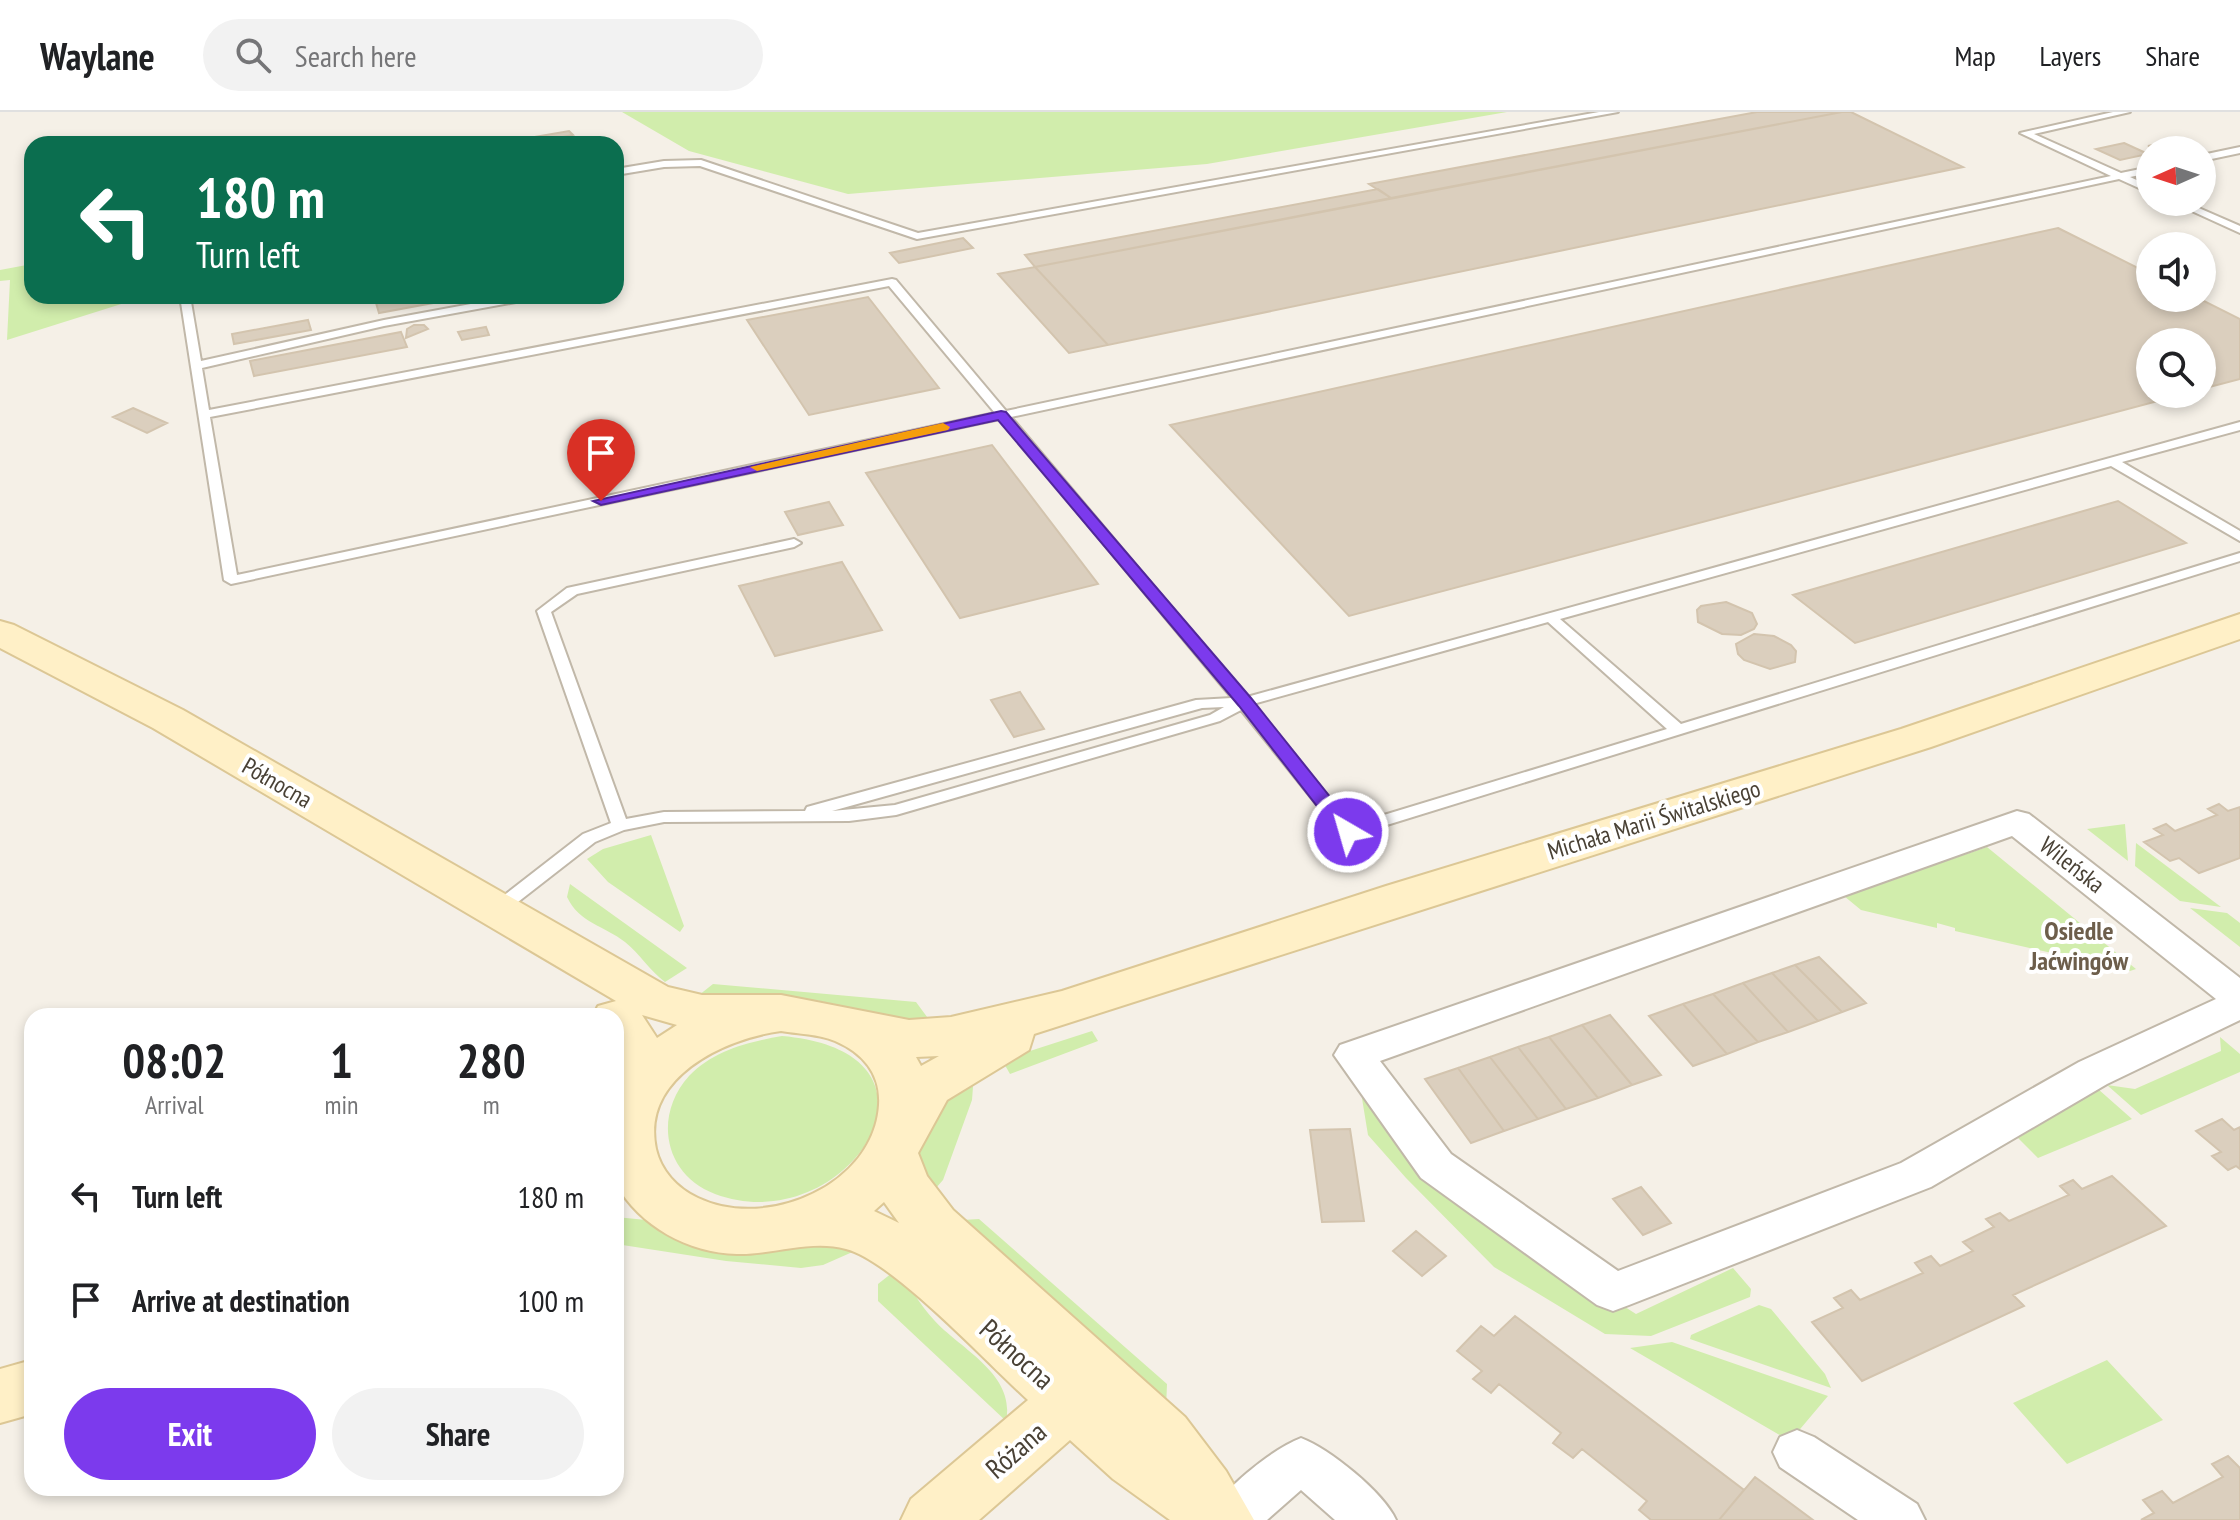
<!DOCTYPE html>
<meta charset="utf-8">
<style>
:root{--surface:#fff;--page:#f2f2f2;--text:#202124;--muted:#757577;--line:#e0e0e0;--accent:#7c3aed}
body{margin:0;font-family:"PT Sans Narrow",sans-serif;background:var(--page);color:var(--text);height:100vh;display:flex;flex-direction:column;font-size:30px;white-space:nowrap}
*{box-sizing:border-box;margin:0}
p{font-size:26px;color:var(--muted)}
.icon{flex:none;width:44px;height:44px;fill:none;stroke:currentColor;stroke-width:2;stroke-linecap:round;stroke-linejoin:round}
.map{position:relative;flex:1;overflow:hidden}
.sheet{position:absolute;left:24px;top:896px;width:600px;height:488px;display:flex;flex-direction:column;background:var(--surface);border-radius:24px;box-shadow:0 4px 12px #0003}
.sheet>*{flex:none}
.hud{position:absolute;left:24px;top:24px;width:600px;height:168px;border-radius:24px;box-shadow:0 4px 12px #0003;background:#0b6e4f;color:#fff;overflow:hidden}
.needle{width:52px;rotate:267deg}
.tools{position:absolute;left:2136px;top:24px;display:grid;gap:16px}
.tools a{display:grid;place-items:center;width:80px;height:80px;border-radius:50%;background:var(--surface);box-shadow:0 4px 12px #0003;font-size:40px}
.pin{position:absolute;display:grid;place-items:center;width:68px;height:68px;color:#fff;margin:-82px -34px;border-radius:50% 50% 50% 0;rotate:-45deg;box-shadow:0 0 8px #0007}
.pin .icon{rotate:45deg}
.me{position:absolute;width:88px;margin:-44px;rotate:322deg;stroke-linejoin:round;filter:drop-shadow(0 0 6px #0008)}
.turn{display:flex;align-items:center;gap:28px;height:168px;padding:0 40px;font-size:36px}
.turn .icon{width:104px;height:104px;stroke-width:2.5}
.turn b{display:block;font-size:56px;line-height:68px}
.eta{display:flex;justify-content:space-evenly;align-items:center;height:136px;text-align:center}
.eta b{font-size:48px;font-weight:700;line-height:56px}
.cta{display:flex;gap:16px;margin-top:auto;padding:16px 40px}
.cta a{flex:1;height:92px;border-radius:48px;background:var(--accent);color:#fff;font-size:32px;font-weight:700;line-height:92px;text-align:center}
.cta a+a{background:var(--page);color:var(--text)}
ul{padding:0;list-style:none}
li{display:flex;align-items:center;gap:24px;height:104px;padding:0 40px}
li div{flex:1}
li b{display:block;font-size:30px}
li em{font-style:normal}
header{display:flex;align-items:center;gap:48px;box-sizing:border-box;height:112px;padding:0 40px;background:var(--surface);border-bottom:2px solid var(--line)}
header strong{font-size:38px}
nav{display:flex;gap:44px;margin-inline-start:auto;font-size:28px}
.search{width:560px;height:72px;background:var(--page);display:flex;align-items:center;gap:20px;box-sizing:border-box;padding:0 28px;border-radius:44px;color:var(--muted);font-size:30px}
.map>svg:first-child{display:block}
.green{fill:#d1edac}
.building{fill:#dbcfbe;stroke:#d3c4ae;stroke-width:2}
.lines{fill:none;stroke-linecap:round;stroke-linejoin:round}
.lane-casing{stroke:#c1b8a9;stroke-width:4}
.street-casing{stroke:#c1b8a9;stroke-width:4}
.secondary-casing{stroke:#dcc795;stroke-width:4}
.lane{fill:#fff;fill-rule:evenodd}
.street{fill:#fff;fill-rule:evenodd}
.secondary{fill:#fff0c7;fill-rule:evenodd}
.route{fill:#7c3aed;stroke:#51269a;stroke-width:2}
.slow{fill:#f59e0b}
.labels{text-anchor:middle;stroke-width:8;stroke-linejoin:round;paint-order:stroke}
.street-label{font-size:24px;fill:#494135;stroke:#fff}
.neighbourhood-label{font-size:26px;font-weight:bold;fill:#6d5e4b;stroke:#fff}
.near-street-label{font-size:28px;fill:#494135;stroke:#fff}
</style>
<header>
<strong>Waylane</strong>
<div class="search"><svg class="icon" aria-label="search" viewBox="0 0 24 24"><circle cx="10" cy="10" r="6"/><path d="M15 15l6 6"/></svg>Search here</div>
<nav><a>Map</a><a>Layers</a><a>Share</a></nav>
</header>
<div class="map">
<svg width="2240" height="1408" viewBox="0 0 2240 1408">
<rect width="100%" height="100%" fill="#f5f0e7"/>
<!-- green -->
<path class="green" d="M 622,0 L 1507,0 L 1207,52 L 848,82 L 689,39 Z
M 32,152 L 32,184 L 133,184 L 134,188 L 7,228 L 10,168 L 0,169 L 0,158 Z
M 2125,712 L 2128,749 L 2087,717 Z
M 651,723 L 684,814 L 680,820 L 608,770 L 587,747 L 603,737 Z
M 2136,731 L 2221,795 L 2180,789 L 2135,754 Z
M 1987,735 L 2136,857 L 2130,859 L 1955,819 L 1955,816 L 1937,811 L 1937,816 L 1861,798 L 1844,784 Z
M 570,772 L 687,856 L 665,870 C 650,859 640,842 625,830 C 605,814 579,811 567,785 Z
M 2190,796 L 2227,801 L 2240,811 L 2240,835 Z
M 713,872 L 916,890 L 933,913 L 815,888 L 694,887 Z
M 1092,919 L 1098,929 L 1010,962 L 1002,948 Z
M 782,924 C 970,940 847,1131 715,1082 C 664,1063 653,1004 689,964 C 714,938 748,930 782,924 Z
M 2220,925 L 2240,942 L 2240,960 L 2141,1003 L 2107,973 L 2135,977 L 2221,939 Z
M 1358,962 L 1575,1163 L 1636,1202 L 1733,1156 L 1751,1177 L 1750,1185 L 1651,1224 L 1605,1222 L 1494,1155 L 1406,1066 L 1368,1023 Z
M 966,964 L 973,975 L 972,988 L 943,1068 L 929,1084 C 909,1017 919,1012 966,964 Z
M 2098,977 L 2132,1007 L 2038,1046 L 2018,1026 Z
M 616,1105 L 807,1124 L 857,1138 L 823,1153 L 801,1156 L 726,1149 L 616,1132 Z
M 979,1107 L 1167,1272 L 1166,1297 L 962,1108 Z
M 897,1157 C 909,1173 920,1193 934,1208 C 960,1237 1016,1262 1006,1309 L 878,1189 L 878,1172 Z
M 1759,1193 L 1771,1197 L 1825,1262 L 1831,1276 L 1690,1227 L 1691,1223 Z
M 1672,1230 L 1828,1284 L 1790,1329 L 1630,1236 Z
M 2107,1248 L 2163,1308 L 2067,1352 L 2013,1291 Z"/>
<!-- building -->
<path class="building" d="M 1757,0 L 1842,0 L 1391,86 L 1369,72 Z
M 1842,0 L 1851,0 L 1963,55 L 1108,233 L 1035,155 Z
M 569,19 L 573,23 L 533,31 L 529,26 Z
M 2175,28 L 2187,33 L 2165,38 L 2148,34 Z
M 2124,31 L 2148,42 L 2120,48 L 2096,37 Z
M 1378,77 L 1391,86 L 1035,155 L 1025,143 Z
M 2058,116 L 2150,162 L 2150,186 L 2198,186 L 2240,207 L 2240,267 L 2202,277 L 2202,230 L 2150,230 L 2150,282 L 2184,282 L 1349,504 L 1170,313 Z
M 963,126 L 973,136 L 899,151 L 890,141 Z
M 1035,155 L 1108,233 L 1069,241 L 998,162 Z
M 374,184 L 471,184 L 379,201 Z
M 868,185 L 939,276 L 809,303 L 747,208 Z
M 308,208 L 311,218 L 234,232 L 232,222 Z
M 414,213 L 424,213 L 428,217 L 406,226 L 407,217 Z
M 486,215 L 489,223 L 462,228 L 458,220 Z
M 401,220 L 407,235 L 254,264 L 250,249 Z
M 133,296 L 167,311 L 147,321 L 113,305 Z
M 992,333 L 1098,472 L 960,506 L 866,361 Z
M 2118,389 L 2186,431 L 1855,531 L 1793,483 Z
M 829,390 L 843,413 L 798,423 L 785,400 Z
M 842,450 L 882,518 L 775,544 L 739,474 Z
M 1726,490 L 1752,501 L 1757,512 L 1754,517 L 1741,523 L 1722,522 L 1698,510 L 1697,498 L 1701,494 Z
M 1754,522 L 1774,524 L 1791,533 L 1796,539 L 1795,550 L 1770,557 L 1744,548 L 1738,542 L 1736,532 Z
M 1020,580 L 1044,617 L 1014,625 L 991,588 Z
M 2219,692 L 2228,699 L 2240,695 L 2240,746 L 2199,761 L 2179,746 L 2170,749 L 2144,730 L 2163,723 L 2154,717 L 2166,712 L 2175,719 L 2217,703 L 2208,697 Z
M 1819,845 L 1866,891 L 1842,900 L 1795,853 Z
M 1795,853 L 1842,900 L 1818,909 L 1772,861 Z
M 1772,861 L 1818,909 L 1788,920 L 1743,871 Z
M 1743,871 L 1788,920 L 1758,930 L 1713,882 Z
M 1713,882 L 1758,930 L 1727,942 L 1683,892 Z
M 1683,892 L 1727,942 L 1693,954 L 1649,904 Z
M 1610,903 L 1661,963 L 1632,973 L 1582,913 Z
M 1582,913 L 1632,973 L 1598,986 L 1549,925 Z
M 1549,925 L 1598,986 L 1566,997 L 1518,935 Z
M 1518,935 L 1566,997 L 1538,1007 L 1490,945 Z
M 1490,945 L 1538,1007 L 1504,1019 L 1458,956 Z
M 1458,956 L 1504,1019 L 1471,1031 L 1425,967 Z
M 2222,1007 L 2234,1018 L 2240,1015 L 2240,1057 L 2236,1054 L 2228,1058 L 2212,1044 L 2221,1040 L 2196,1019 Z
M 1350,1017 L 1364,1109 L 1322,1110 L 1310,1018 Z
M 2112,1064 L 2166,1114 L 2013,1183 L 2024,1194 L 1862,1269 L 1812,1210 L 1843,1196 L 1834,1186 L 1851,1178 L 1860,1188 L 1923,1161 L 1915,1151 L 1931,1144 L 1940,1154 L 1973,1139 L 1963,1130 L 1994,1115 L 1986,1107 L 2000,1101 L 2009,1109 L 2069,1083 L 2060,1074 L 2073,1068 L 2082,1077 Z
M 1641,1075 L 1671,1111 L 1643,1123 L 1613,1087 Z
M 1416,1119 L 1446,1144 L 1422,1164 L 1393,1139 Z
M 1515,1204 L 1744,1378 L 1719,1408 L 1651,1408 L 1639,1398 L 1647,1389 L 1582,1337 L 1573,1346 L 1553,1331 L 1561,1321 L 1499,1272 L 1491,1281 L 1473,1267 L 1482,1259 L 1457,1239 L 1481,1214 L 1494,1224 Z
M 2228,1344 L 2240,1356 L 2240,1408 L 2141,1408 L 2154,1401 L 2143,1388 L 2162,1379 L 2173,1391 L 2223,1365 L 2212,1352 Z
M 1755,1365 L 1813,1408 L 1719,1408 Z"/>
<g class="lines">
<defs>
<path id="lane" d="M 1599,0 L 1618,0 L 917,127 L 700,54 L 664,55 L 616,63 L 616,57 L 664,49 L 701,48 L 918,121 Z
M 2113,0 L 2130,0 L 2034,22 L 2121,61 L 2150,55 L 2150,61 L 2130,65 L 2150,74 L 2150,81 L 2119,67 L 1011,305 L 1247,585 L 2240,310 L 2240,318 L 2122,350 L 2240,419 L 2240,429 L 2111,354 L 1560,507 L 1681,612 L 2240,441 L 2240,449 L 1348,725 L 1342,724 L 1241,598 L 1220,609 L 896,703 L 849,709 L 664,710 L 624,718 L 595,730 L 505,800 L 493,800 L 491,796 L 493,792 L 583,722 L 611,711 L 537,499 L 567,476 L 794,427 L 801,431 L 794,435 L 577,482 L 551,500 L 626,707 L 664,700 L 805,699 L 807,695 L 1196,588 L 1232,586 L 1000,307 L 231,472 L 224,468 L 180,184 L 190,184 L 201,249 L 384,208 L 514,184 L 537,184 L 532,187 L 384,214 L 202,256 L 209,298 L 892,167 L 896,168 L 1006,299 L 2111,64 L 2020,21 ZM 889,174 L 995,301 L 237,463 L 210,305 ZM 1548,510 L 1667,617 L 1351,713 L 1253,592 ZM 1224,595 L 1210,603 L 895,693 L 832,699 L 1202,596 Z
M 2240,35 L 2240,41 L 2202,49 L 2202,43 Z
M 2172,90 L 2185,90 L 2240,114 L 2240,121 Z"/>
<path id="street" d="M 2017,699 L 2029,702 L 2240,866 L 2240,908 L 2107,972 L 1931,1075 L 1629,1193 L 1613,1199 L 1597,1193 L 1421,1066 L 1334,943 L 1340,933 ZM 2012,724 L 2216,887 L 2079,950 L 1901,1051 L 1618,1159 L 1451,1042 L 1380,949 Z
M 1797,1318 L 1814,1325 L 1917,1392 L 1925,1408 L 1858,1408 L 1780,1355 L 1773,1340 L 1780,1325 Z
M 1301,1326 C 1330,1337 1383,1380 1396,1408 L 1335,1408 L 1301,1378 L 1267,1408 L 1206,1408 C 1219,1380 1272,1337 1301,1326 Z"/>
<path id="secondary" d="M 2240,502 L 2240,527 L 1931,635 L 1034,922 L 1029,938 L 947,988 L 918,1041 L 927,1064 L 953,1098 L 1185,1305 L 1226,1359 L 1254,1408 L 1170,1408 L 1113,1367 L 1070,1328 L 979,1408 L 901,1408 L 911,1387 L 1028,1288 C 988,1252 893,1149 846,1137 C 811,1127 773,1143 737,1142 C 688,1141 640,1114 616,1072 L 616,904 L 593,904 L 598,894 L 616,889 L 153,616 L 0,536 L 0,509 L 14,513 L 183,598 L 668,875 L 702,883 L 781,883 L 909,908 L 951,905 L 1062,879 L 1386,774 L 1901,617 ZM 642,903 L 677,913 L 657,926 ZM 781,919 C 798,922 819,922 835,929 C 863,941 881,962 879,993 C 874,1073 767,1119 698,1086 C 677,1076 661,1059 656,1037 C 641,966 723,927 781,919 ZM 939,944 L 921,954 L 916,945 ZM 884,1090 L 899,1111 L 874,1099 Z
M 32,1248 L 32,1302 L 0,1311 L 0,1257 Z"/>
</defs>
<!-- lane casing -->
<use href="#lane" class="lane-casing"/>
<!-- street casing -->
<use href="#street" class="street-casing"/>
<!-- secondary casing -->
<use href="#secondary" class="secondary-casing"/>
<!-- lane -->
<use href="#lane" class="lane"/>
<!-- street -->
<use href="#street" class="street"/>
<!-- secondary -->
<use href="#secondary" class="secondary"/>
</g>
<!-- route -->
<path class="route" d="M 1001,299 L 1006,300 L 1251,586 L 1355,716 L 1355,725 L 1341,725 L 1239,594 L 998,308 L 601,393 L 593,389 Z"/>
<!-- slow -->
<path class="slow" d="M 943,311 L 950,315 L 948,318 L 757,359 L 750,355 Z"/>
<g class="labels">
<!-- street labels -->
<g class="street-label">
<text transform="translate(277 671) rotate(30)" y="8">Północna</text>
<text transform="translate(1654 708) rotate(-17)" y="8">Michała Marii Świtalskiego</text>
<text transform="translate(2072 753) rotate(38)" y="8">Wileńska</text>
</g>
<!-- neighbourhood labels -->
<g class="neighbourhood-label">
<text x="2079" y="828">Osiedle<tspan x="2079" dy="30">Jaćwingów</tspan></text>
</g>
<!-- near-street labels -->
<g class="near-street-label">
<text transform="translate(1017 1242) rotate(42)" y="10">Północna</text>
<text transform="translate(1016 1338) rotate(-41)" y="10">Różana</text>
</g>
</g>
</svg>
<div class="tools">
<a><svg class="needle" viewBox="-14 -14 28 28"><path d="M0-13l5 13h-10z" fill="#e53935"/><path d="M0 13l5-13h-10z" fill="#757577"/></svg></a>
<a><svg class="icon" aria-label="sound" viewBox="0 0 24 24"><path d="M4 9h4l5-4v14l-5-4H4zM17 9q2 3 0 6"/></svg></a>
<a><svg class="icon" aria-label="search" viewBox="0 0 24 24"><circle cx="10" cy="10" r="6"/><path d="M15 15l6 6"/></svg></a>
</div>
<div class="pin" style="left:601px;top:389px;background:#d93025"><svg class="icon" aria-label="arrive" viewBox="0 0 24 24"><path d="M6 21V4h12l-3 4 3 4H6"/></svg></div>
<svg class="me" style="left:1348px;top:720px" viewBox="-20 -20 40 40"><circle r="17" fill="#7c3aed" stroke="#fff" stroke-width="3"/><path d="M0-11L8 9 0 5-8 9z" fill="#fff"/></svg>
<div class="hud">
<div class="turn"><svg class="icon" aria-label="left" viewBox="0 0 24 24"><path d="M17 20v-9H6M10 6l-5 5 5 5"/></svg><div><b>180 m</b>Turn left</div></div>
</div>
<section class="sheet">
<div class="eta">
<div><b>08:02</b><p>Arrival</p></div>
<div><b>1</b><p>min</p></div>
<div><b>280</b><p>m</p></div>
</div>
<ul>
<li><svg class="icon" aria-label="left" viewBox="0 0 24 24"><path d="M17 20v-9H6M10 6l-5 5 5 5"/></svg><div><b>Turn left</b></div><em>180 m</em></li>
<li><svg class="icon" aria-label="arrive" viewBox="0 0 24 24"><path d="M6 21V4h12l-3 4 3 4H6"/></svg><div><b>Arrive at destination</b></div><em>100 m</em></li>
</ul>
<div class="cta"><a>Exit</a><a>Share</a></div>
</section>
</div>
